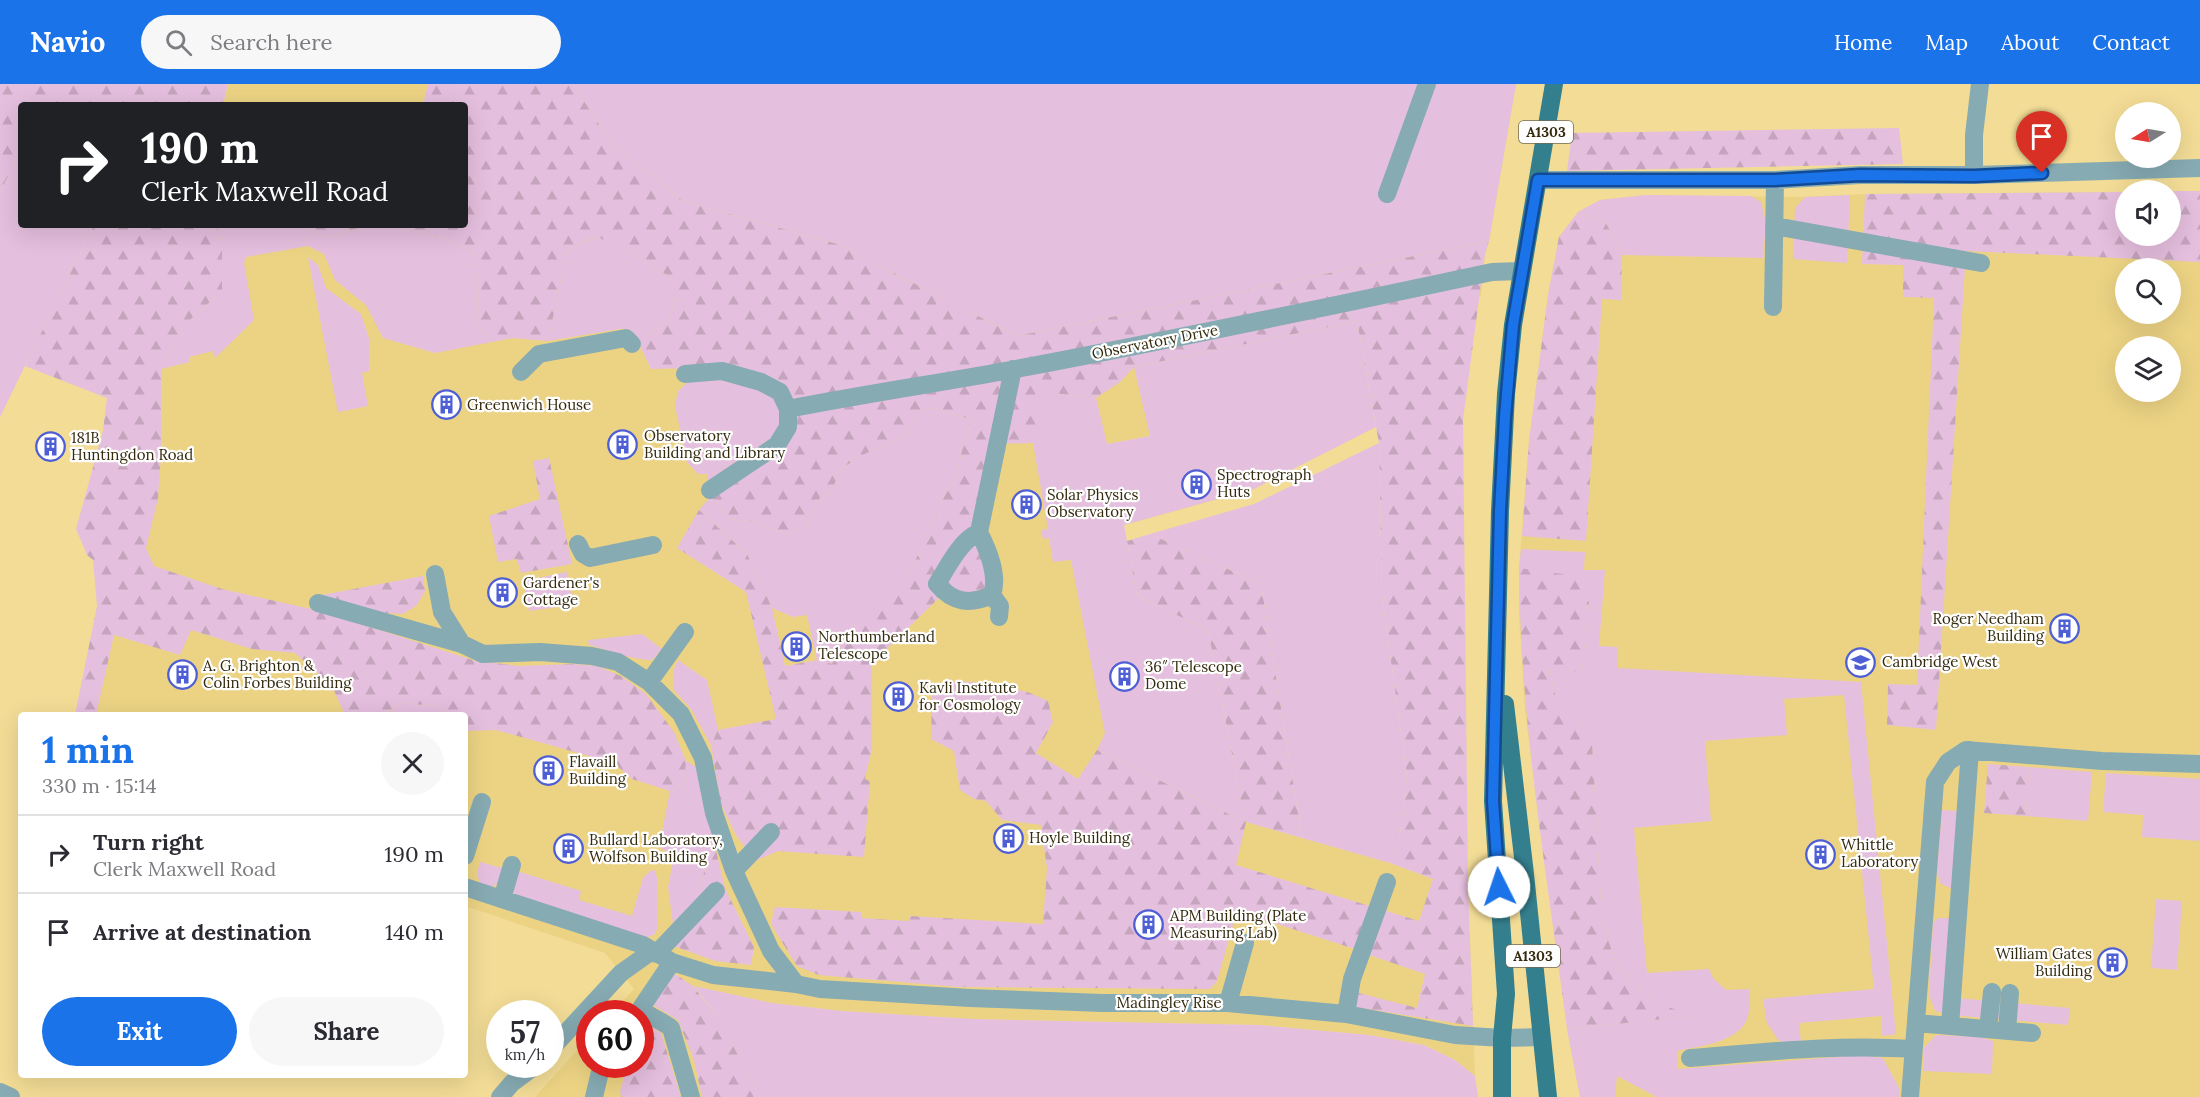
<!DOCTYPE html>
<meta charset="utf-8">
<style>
:root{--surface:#fff;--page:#f7f7f7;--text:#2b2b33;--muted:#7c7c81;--line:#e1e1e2;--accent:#1a73e8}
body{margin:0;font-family:Lora,serif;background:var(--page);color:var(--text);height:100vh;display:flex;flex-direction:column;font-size:22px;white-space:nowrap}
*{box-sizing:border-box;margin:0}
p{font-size:20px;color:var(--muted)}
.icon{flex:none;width:33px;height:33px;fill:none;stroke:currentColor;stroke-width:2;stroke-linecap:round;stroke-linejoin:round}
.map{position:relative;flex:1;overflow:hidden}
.sheet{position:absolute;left:18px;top:628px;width:450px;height:366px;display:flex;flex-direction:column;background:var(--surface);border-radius:6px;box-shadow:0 6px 24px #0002}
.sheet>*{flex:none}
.banner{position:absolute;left:18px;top:18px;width:450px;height:126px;border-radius:6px;box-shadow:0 6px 24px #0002;background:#202124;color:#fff;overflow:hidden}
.needle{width:39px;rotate:259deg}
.controls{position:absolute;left:2115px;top:18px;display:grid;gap:12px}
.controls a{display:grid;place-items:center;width:66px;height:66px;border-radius:50%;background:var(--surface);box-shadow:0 6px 24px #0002;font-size:30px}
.speed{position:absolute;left:486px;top:916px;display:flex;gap:12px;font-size:30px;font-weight:700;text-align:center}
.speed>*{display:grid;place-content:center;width:78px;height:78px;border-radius:50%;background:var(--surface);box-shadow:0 6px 24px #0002;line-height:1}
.speed small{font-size:15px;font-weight:400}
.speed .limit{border:9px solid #d22;background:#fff;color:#111}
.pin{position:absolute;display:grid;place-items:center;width:51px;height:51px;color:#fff;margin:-62px -26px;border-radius:50% 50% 50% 0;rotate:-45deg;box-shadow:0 0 6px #0007}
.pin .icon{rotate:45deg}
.me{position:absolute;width:66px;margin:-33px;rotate:356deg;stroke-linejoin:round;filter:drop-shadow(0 0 4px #0008)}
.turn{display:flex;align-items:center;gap:21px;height:126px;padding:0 24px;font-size:27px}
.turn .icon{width:78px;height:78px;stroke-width:2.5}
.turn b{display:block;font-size:42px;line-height:51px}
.round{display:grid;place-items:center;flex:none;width:63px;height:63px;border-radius:32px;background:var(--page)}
.headline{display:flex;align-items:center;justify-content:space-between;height:102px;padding:0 24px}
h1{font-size:36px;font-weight:800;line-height:45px;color:var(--accent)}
.primary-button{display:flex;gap:12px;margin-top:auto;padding:12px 24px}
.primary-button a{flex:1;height:69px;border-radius:36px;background:var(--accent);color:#fff;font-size:24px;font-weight:800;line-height:69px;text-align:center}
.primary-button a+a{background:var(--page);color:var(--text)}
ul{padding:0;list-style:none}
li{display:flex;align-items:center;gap:18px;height:78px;padding:0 24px;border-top:2px solid var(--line)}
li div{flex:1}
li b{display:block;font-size:22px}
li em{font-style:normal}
header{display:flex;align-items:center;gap:36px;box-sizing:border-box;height:84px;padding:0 30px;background:var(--accent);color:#fff}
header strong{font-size:28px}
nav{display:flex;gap:33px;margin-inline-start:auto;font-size:21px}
.search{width:420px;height:54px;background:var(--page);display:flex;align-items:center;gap:15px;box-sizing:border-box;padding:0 21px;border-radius:33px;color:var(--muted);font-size:22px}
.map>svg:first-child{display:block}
.built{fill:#ecd384;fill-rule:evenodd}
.green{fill:#e5bfde}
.forest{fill:url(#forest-firs)}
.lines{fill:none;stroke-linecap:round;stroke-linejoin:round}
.minor{stroke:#87abb3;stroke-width:18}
.major{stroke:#347f8e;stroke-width:18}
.route-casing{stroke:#114b97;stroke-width:15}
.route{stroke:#1a73e8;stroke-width:10}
.labels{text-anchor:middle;stroke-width:4.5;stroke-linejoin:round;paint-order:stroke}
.shield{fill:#fefefe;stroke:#706a55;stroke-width:1.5}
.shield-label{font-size:14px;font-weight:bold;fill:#332a0d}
.street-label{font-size:15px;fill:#332a0d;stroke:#fefefe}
.poi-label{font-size:15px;fill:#332a0d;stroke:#fefefe;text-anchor:start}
</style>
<header>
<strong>Navio</strong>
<div class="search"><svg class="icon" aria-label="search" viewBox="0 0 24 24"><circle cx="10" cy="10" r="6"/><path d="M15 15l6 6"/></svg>Search here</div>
<nav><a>Home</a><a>Map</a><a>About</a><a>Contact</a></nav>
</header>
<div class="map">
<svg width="2200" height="1013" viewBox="0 0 2200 1013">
<defs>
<pattern id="forest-firs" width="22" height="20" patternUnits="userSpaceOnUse" patternTransform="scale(1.5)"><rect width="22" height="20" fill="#e5bfde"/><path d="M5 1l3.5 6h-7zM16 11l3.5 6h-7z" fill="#c5a4bd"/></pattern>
</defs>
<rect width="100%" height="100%" fill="#f2dc96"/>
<!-- built -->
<path class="built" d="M 228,0 L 1516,0 L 1489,157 L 1485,170 L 1481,212 L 1135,283 L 1150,352 L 1107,360 L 1254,405 L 1124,441 L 1136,512 L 1246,738 L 1390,779 L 1433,795 L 1470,851 L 1475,992 L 1455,976 L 1425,961 L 1369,951 L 1259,941 L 974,935 L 842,927 L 772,919 L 695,903 L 760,1013 L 535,1013 L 589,953 L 590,981 L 640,981 L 640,930 L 611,930 L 634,905 L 605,869 L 465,822 L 465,632 L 82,632 L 164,141 L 465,141 L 465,21 L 223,21 Z
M 2171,107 L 2200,107 L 2200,1013 L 1580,1013 L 1567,945 L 1525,627 L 1519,530 L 1519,484 L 1529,357 L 1548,211 L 1559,153 L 1578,128 L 1600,116 L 1646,111 L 1805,113 L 1865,110 L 2125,108 L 2126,152 L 2170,152 ZM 2126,184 L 2170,184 L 2170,230 L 2126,230 ZM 2126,262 L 2170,262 L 2170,308 L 2126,308 Z"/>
<!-- green -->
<path class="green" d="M 573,0 L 1516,0 L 1489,157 L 1017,252 L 837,160 L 683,117 L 611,59 Z
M 21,66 L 21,141 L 94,141 L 0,333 L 0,108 Z
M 1646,111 L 1751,112 L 1761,118 L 1766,139 L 1763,174 L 1622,171 L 1606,139 L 1578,128 L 1600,116 Z
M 1850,111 L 1847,179 L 1793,175 L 1795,124 L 1805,113 Z
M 217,141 L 297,141 L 328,153 L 369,141 L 394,141 L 439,153 L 472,167 L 477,194 L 476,239 L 487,252 L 518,253 L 435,269 L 383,254 L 366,221 L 335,196 L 324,170 L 308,162 L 246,173 L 244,179 L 254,236 L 215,274 L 213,267 L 189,273 L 190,278 L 161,285 L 182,243 L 222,207 L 222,160 Z
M 597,152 L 634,171 L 667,191 L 678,213 L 669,235 L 638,258 L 629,245 L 620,245 L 548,257 L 567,167 Z
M 308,173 L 318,181 L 326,204 L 361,230 L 369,254 L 369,287 L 362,289 L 368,322 L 338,328 Z
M 1357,237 L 1376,343 L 1254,405 L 1124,441 L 1137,512 L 1208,546 L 1245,738 L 1097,666 L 1105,649 L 1071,476 L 1053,478 L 1049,454 L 1043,455 L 1041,446 L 1048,445 L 1033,359 L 1037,321 L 1054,309 L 1096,314 L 1107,360 L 1150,352 L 1134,283 Z
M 709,296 C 741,302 801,303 775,352 L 714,390 L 698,390 L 687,378 L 675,322 L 678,307 L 688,298 Z
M 932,324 L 970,335 L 955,395 L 941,418 L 909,491 L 878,520 L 858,535 L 832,580 L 817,576 L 807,531 L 793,533 L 772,524 L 747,470 L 699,426 L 711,412 L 729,435 L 753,438 L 787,450 L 808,442 L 820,413 L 830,410 L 841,385 L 860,372 L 907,351 L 916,329 Z
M 1379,359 L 1382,512 L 1407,692 L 1399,759 L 1390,779 L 1302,754 L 1261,500 L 1150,450 L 1254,420 Z
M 1521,465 L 1585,468 L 1584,486 L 1605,486 L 1599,562 L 1618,563 L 1618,584 L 1861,598 L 1896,950 L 1882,952 L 1881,932 L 1799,939 L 1801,958 L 1794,959 L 1779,957 L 1767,939 L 1763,915 L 1874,905 L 1844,611 L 1784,615 L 1787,651 L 1705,657 L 1711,737 L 1634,744 L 1647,889 L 1709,885 L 1713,894 L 1726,906 L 1749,905 C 1749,913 1750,925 1748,933 C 1739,959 1699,962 1677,967 L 1678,985 L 1862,971 L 1883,974 L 1900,1006 L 1899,1013 L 1657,1013 L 1617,992 L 1615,1013 L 1580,1013 L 1567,945 L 1691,932 L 1655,918 L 1617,883 L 1602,837 L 1591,642 C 1557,629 1556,619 1550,585 L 1582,587 L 1589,518 L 1519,484 Z
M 567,488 L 573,521 L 529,527 L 523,497 Z
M 642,550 L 662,565 L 652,576 C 630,576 610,566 589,561 L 588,556 Z
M 678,576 L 707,596 L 718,646 L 711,661 L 691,625 L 673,605 L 673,588 Z
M 401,619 L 437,622 L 446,631 L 383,632 Z
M 686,677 L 698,684 L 713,754 L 693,830 L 674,847 L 668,803 L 674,772 L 659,763 L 670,707 L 684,700 Z
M 2029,683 L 2092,688 L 2088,737 L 2026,732 Z
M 2106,689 L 2200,695 L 2200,757 L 2142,753 L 2143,731 L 2103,728 Z
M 1942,726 L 1957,727 L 1952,805 L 1940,799 L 1937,787 Z
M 480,778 L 506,785 C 500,797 497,805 483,803 C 476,794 477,788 480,778 Z
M 651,786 L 655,787 L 657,794 L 658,842 L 655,850 L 644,855 L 514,810 L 512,803 L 517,787 L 581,807 L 579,816 L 632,832 L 643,794 Z
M 2156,815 L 2182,817 L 2177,886 L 2151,884 Z
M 1938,834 L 1950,834 L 1945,913 L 2070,924 L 2068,941 L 1950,931 L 1935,927 L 1929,911 L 1933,839 Z
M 694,902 L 772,919 L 842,927 L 974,935 L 1259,941 L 1369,951 L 1424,961 L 1455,976 L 1475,992 L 1478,1013 L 760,1013 L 719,935 Z
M 1936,951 L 1980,953 L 1993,957 L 1992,990 L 1923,987 L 1924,964 Z"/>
<!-- forest -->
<path class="forest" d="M 0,0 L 228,0 L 223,21 L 21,21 L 21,66 L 0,108 Z
M 428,0 L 573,0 L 611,59 L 683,117 L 837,160 L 1017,252 L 1489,157 L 1485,170 L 1463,336 L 1468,801 L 1473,942 L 1349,922 L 1351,907 L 1417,924 L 1425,890 L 1369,871 L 1383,826 L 1419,837 L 1433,795 L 1390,779 L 1399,759 L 1407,692 L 1382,512 L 1379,359 L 1357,237 L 1134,283 L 1120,298 L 1096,314 L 1054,309 L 1038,321 L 1033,359 L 992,360 L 971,445 L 943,510 L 872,579 L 872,664 L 865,695 L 870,697 L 864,773 L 778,767 L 755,777 L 736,751 L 721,720 L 711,661 L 718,646 L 776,635 L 746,508 L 677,464 L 699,426 L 747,470 L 772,524 L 785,582 L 817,576 L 832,580 L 858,535 L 878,519 L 909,491 L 941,418 L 955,395 L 970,335 L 932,324 L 916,329 L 907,351 L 860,372 L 841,385 L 830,410 L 820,413 L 808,442 L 787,450 L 753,438 L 729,435 L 711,412 L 707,390 L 714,390 L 775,352 C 802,301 741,304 711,296 C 700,294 690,286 680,285 C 670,284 660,285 651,285 L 638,258 L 669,235 L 678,214 L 667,191 L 634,171 L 596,152 L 567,167 L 548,257 L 487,252 L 476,239 L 477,194 L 472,167 L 439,153 L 394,141 L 465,141 L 465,21 L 423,21 Z
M 1899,44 L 1903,80 L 1567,87 L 1572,49 Z
M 2171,107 L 2200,107 L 2200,178 L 1966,167 L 1936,646 L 1887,641 L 1888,600 L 1917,601 L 1934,214 L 1903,213 L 1903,181 L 1862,180 L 1865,110 L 2125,108 L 2126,152 L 2170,152 Z
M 1578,128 L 1606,139 L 1622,171 L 1621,216 L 1602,215 L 1586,457 L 1522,452 L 1529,357 L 1548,211 L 1559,153 Z
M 94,141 L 217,141 L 222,160 L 222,207 L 182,243 L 161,285 L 161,369 L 158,415 L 146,464 L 154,482 L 222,505 L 320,527 L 476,577 L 520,582 L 572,580 L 597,582 L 621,592 L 646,610 L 674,648 L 686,677 L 684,700 L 670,707 L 632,695 L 614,679 L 496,646 L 465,647 L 465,632 L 446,631 L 437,622 L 401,619 L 383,631 L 345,631 L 332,602 L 295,569 L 252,565 L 191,546 L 180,571 L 114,551 L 96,631 L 75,631 L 97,522 L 93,476 L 87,471 L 76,445 L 103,347 L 107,314 L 25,282 Z
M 297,141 L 369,141 L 328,153 Z
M 549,374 L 572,480 L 521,489 L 517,475 L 498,478 L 489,432 L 540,415 L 533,377 Z
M 1150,450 L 1261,500 L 1302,754 L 1246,738 L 1236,781 L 1373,823 L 1358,866 L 1237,827 L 1217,897 L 1210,905 L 958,903 L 819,891 L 797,882 L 771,840 L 775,823 L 861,828 L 861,834 L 909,837 L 910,832 L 1043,840 L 1047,784 L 1041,741 L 1002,736 L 986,717 L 974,715 L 960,706 L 954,667 L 931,655 L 932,612 L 956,597 L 997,600 L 1030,609 L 1048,617 L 1053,638 L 1036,669 L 1078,695 L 1097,666 L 1245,738 L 1208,546 L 1137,512 L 1127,457 Z
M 969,459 L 979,459 L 988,504 L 976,512 L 945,503 Z
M 1519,484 L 1577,492 L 1589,518 L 1582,588 L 1550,586 C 1556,619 1558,629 1591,642 L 1602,837 L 1617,883 L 1655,918 L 1693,932 L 1567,945 C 1547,791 1520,638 1519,484 Z
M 423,492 L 425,507 L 417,521 L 403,530 L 383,529 L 316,512 Z
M 1988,680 L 2029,683 L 2026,732 L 1984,729 Z
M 713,754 L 725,804 L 754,863 L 751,881 L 715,877 L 671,861 L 693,830 Z
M 672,888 L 693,902 L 719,935 L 760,1013 L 702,1013 L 694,976 L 678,936 L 653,921 Z
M 652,943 L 661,949 L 681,1013 L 621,1013 L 620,1007 L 628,981 L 640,981 L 641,948 Z"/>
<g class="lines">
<!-- minor -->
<path class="minor" d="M 1974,91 L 1974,51 L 1980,0
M 1538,96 L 1775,96 L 1860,91 L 1974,91 L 2200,84
M 1387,110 L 1427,0
M 1774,142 L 1981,179
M 1773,223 L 1775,96
M 521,288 L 539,270 L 626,254 L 632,260
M 685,290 L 722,287 L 761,298 L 780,308 L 788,325 L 788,343 L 777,361 L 710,406
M 788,325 C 864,310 940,299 1016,285 C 1175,255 1333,222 1492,188 L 1521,187
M 979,448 C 988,466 999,491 992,511 C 970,521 953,519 937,500 C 948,482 960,457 979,448 Z
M 979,448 L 1013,285
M 578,460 L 583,470 L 590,474 L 653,461
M 435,490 L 442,528 L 462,560 L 483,570 L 540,568 L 592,572 L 618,578 L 649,598 L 681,630 L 703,674 L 714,729 L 734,787 L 771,867 L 796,900
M 992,511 L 1000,522 L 999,533
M 318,519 L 462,560
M 649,598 L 685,548
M 465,772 L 482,718
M 734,787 L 771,748
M 465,803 L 643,861 L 672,878 L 713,891 L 796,900 L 820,905 L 970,914 L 1102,919 L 1228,919 L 1346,930 L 1455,951 L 1502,954 L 1541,953
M 502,815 L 512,781
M 656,870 L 716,807
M 1228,919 L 1245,859
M 641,924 L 672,878
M 638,930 L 641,924 C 650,934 661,936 671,944 L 691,1013
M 1346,930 L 1352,895 L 1387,798
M 1916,939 L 2032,949
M 1950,942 L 1970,666
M 1988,945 L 1992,908
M 2007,946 L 2010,909
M 550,966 L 621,889 L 652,867
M 1690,974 C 1764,968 1839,960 1913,965
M 0,1008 L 11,1013
M 500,1013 L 512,999 L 536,981
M 594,1013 L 600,988 L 604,981
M 1910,1013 L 1935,698 L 1948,678 L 1966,666 L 2102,677 L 2200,680"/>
<!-- major -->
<path class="major" d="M 1505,620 L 1525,790 L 1548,1013
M 1502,1013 L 1502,954 L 1506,910 L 1493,717 L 1500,427 L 1506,310 L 1513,241 L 1554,0"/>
</g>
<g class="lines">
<defs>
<path id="route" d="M 1499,803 L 1493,717 L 1500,427 L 1505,333 L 1513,241 L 1538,96 L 1775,96 L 1860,91 L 1974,92 L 2042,89"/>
</defs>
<!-- route casing -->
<use href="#route" class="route-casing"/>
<!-- route -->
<use href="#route" class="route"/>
</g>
<!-- icons -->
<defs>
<symbol id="building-ring" viewBox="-11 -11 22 22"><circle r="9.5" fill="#fefefe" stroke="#4e5ed4" stroke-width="1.5"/><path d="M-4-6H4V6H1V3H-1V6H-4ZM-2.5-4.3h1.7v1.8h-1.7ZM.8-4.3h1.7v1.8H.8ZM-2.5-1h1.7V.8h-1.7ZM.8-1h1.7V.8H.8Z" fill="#4e5ed4"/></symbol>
<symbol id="university-ring" viewBox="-11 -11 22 22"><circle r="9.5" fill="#fefefe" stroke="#4e5ed4" stroke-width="1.5"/><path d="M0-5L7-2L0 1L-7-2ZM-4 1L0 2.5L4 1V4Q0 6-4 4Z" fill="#4e5ed4"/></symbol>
</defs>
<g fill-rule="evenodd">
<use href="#building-ring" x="430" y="304" width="33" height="33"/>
<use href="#building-ring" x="606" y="344" width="33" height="33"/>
<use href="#building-ring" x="34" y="346" width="33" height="33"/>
<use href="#building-ring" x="1180" y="384" width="33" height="33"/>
<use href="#building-ring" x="1010" y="404" width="33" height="33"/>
<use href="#building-ring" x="486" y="492" width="33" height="33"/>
<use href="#building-ring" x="2048" y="528" width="33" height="33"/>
<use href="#building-ring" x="780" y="546" width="33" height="33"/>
<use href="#university-ring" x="1844" y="562" width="33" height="33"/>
<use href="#building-ring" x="166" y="574" width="33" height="33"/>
<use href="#building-ring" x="1108" y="576" width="33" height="33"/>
<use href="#building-ring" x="882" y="596" width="33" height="33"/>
<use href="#building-ring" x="532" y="670" width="33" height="33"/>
<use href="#building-ring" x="992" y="738" width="33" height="33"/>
<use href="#building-ring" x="552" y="748" width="33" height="33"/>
<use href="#building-ring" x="1804" y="754" width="33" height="33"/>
<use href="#building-ring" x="1132" y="824" width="33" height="33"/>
<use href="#building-ring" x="2096" y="862" width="33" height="33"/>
</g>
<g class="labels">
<!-- shield labels -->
<g class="shield">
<rect x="1519" y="37" width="54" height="22" rx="4.5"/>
<rect x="1506" y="861" width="54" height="22" rx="4.5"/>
</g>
<g class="shield-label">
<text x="1546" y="53">A1303</text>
<text x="1533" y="877">A1303</text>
</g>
<!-- street labels -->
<g class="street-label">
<text transform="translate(1155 258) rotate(-11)" y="5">Observatory Drive</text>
<text x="1169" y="924">Madingley Rise</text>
</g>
<!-- poi labels -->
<g class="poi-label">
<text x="467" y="326">Greenwich House</text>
<text x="644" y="357">Observatory<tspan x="644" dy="17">Building and Library</tspan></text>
<text x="71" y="359">181B<tspan x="71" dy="17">Huntingdon Road</tspan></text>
<text x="1217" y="396">Spectrograph<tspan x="1217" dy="17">Huts</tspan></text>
<text x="1047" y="416">Solar Physics<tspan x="1047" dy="17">Observatory</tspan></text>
<text x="523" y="504">Gardener's<tspan x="523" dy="17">Cottage</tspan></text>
<text x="2044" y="540" text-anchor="end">Roger Needham<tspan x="2044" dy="17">Building</tspan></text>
<text x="818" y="558">Northumberland<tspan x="818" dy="17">Telescope</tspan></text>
<text x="1882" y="583">Cambridge West</text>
<text x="203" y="587">A. G. Brighton &amp;<tspan x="203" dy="17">Colin Forbes Building</tspan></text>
<text x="1145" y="588">36″ Telescope<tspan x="1145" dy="17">Dome</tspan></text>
<text x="919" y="609">Kavli Institute<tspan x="919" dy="17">for Cosmology</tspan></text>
<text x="569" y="683">Flavaill<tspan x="569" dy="17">Building</tspan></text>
<text x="1029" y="759">Hoyle Building</text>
<text x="589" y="761">Bullard Laboratory,<tspan x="589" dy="17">Wolfson Building</tspan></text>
<text x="1841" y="766">Whittle<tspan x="1841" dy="17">Laboratory</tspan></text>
<text x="1170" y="837">APM Building (Plate<tspan x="1170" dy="17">Measuring Lab)</tspan></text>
<text x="2092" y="875" text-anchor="end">William Gates<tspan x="2092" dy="17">Building</tspan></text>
</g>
</g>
</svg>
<div class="controls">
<a><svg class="needle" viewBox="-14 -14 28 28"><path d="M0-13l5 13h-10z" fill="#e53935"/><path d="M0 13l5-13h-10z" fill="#7c7c81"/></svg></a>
<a><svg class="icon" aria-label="sound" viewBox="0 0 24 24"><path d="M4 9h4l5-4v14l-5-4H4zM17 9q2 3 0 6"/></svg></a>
<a><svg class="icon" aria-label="search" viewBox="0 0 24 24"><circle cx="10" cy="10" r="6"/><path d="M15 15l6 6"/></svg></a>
<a><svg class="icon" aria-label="layers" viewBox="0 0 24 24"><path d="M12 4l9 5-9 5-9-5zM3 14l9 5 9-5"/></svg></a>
</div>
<div class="speed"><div>57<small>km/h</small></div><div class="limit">60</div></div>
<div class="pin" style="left:2042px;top:89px;background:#d93025"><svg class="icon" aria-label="arrive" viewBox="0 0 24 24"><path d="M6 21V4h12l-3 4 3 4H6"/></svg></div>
<svg class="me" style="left:1499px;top:803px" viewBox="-20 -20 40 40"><circle r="19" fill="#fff"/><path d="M0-13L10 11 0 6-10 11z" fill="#1a73e8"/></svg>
<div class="banner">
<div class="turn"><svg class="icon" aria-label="right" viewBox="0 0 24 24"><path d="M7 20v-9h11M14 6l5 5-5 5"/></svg><div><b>190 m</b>Clerk Maxwell Road</div></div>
</div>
<section class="sheet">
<div class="headline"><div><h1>1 min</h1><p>330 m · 15:14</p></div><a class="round"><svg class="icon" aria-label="close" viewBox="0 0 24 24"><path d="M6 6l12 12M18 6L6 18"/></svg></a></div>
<ul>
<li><svg class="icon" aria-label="right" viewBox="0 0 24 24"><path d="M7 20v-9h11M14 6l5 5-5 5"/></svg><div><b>Turn right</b><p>Clerk Maxwell Road</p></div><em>190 m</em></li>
<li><svg class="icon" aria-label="arrive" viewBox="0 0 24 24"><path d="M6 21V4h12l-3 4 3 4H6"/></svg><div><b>Arrive at destination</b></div><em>140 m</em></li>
</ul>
<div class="primary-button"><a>Exit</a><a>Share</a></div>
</section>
</div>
